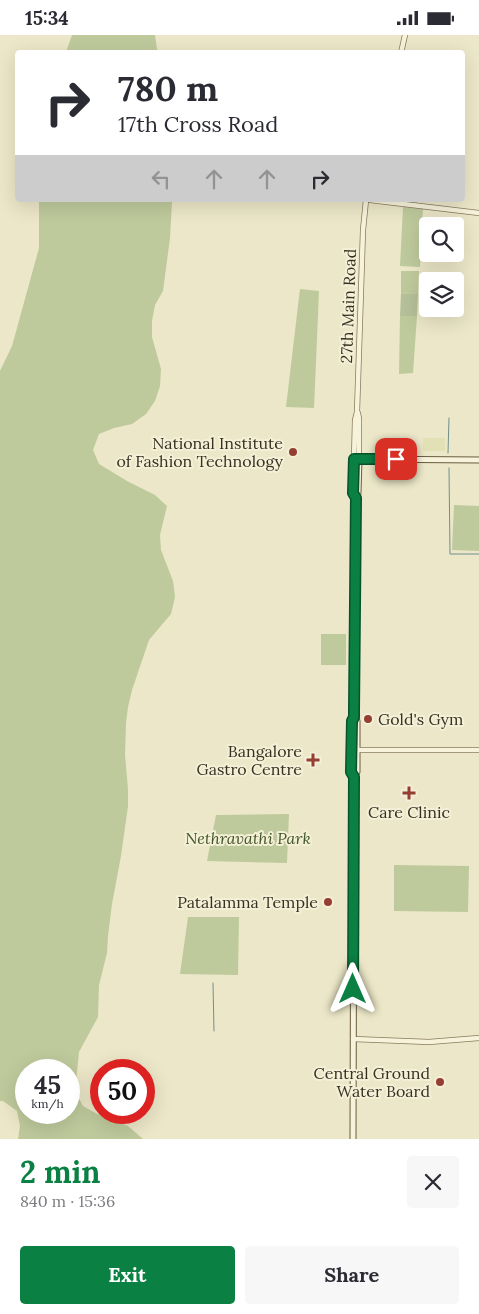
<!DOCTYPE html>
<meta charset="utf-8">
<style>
:root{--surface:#fff;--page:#f7f7f7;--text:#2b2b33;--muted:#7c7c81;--accent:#0b8043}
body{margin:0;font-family:Lora,serif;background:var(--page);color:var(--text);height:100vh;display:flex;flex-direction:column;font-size:19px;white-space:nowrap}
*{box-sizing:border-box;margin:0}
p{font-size:16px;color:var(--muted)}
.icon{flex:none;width:28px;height:28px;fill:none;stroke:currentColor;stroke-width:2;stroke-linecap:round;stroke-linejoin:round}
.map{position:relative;height:1104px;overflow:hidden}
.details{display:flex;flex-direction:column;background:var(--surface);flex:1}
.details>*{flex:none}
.guide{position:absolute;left:15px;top:15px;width:450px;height:152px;border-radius:5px;box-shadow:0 5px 20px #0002;background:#fff;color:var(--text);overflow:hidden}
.tools{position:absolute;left:419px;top:182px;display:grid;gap:10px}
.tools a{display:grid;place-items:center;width:45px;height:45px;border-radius:5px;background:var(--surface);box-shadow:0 5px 20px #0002;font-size:25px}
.speed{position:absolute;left:15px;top:1024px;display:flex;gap:10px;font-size:25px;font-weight:700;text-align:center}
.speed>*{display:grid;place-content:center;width:65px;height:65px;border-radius:50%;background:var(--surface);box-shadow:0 5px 20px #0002;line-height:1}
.speed small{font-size:12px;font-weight:400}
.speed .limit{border:8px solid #d22;background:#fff;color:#111}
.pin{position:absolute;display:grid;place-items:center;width:42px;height:42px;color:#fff;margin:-21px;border-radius:10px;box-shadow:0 2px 8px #0006}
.me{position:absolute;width:55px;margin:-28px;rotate:0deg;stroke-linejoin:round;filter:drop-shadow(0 0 4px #0008)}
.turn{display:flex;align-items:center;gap:18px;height:105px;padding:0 20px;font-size:22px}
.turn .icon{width:65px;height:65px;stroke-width:2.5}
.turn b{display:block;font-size:35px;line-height:42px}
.lanes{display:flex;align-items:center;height:48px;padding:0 20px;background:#0003;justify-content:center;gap:25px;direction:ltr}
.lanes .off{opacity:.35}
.round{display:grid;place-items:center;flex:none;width:52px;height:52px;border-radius:5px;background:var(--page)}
.overview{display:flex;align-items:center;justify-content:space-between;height:85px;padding:0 20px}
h1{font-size:30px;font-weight:700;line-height:38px;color:var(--accent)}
.action{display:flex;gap:10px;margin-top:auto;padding:10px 20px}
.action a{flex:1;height:58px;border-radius:5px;background:var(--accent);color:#fff;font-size:20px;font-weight:700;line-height:58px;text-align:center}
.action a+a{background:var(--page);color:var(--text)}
.status{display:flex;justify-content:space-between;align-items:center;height:35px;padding:0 25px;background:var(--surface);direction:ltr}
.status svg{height:14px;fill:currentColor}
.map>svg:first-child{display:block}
.farmland{fill:#e2e1b5}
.green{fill:#beca9c;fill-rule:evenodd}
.cemetery{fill:#b6c09a}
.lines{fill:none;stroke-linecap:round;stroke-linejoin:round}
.stream{stroke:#6f8f8c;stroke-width:1}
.tertiary-casing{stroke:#887a5e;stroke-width:6}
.secondary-casing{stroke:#6a5b41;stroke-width:7}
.tertiary{stroke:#f7f3db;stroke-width:4.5}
.secondary{stroke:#f7f3db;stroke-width:5}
.route-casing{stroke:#07532c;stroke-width:12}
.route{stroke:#0b8043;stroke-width:9}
.poi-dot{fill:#943f31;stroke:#f4f0d7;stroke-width:2}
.labels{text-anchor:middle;stroke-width:4;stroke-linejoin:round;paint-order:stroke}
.street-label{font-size:16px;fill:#393021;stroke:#f4f0d7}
.poi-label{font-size:16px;fill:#393021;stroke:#f4f0d7;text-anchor:end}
.park-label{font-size:16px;font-style:italic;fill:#425428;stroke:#f4f0d7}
</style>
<div class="status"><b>15:34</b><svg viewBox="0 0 49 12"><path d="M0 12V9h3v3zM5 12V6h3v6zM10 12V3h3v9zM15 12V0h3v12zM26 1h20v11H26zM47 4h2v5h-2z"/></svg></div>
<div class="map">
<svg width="479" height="1104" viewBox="0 0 479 1104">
<rect width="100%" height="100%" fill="#ece7c8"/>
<!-- farmland -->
<path class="farmland" d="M 423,403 L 445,403 L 445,416 L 423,416 Z"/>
<!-- green -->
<path class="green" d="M 72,0 L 155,0 L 157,14 L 159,17 L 66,17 Z
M 39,165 L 172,165 L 172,167 L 170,203 L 163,256 L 155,270 L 152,286 L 152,302 L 161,334 L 160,351 L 155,366 L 146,379 L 132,389 L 114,393 L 99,399 L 93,415 L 99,429 L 127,446 L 155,460 L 167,471 L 160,500 L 161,515 L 173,546 L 175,562 L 171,579 L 149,605 L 132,655 L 128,672 L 126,688 L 125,720 L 128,754 L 128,771 L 121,821 L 112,869 L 108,901 L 107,918 L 99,950 L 98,982 L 79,1017 L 75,1056 L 83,1071 L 97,1079 L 128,1091 L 143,1104 L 18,1104 L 20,1091 L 17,1076 L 3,1066 L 0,1066 L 0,336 L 12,311 L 39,213 ZM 26,1035 L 69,1035 L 69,1078 L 26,1078 Z
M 403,172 L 423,174 L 420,232 L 400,231 Z
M 401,236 L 419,236 L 418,258 L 401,259 Z
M 300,254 L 319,256 L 314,373 L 286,372 Z
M 400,281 L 417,281 L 413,338 L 399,339 Z
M 454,470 L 479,471 L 479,516 L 452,515 Z
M 321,599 L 346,599 L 346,630 L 321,630 Z
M 289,779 L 287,828 L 207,826 L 216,780 Z
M 394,830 L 469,831 L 468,877 L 394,876 Z
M 188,882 L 239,882 L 238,940 L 180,939 Z"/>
<!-- cemetery -->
<path class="cemetery" d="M 418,258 L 417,281 L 400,281 L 401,259 Z"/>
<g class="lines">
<!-- stream -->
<path class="stream" d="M 448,418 L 449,383
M 449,433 L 450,519 L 479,519
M 213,948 L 214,996"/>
<defs>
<path id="tertiary" d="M 401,18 L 405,0
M 370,165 L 479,178
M 358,378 L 359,384 L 359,424
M 354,424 L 355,385 L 357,377 L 363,195 L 366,165
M 351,715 L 479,715
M 353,1004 L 429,1007 L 479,1003"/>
<path id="secondary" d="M 356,463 L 353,458 L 354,424 L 479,425
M 354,682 L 357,686 L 357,737 L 354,741
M 353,1104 L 354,741 L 351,737 L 351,686 L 354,682 L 356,463 L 358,458 L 359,424"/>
</defs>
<!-- tertiary casing -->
<use href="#tertiary" class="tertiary-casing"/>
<!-- secondary casing -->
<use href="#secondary" class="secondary-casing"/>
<!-- tertiary -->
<use href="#tertiary" class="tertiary"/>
<!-- secondary -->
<use href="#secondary" class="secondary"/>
</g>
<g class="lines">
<defs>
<path id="route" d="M 353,954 L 354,742 L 351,737 L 352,686 L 354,682 L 354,675 L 356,463 L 353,458 L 354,424 L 396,424"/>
</defs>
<!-- route casing -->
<use href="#route" class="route-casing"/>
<!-- route -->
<use href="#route" class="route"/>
</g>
<!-- markers -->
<g class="poi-dot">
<circle cx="293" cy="417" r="5"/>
<circle cx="368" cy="684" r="5"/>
<path d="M310.5 717.5h5v5h5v5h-5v5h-5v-5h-5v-5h5z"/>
<path d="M406.5 750.5h5v5h5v5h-5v5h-5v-5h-5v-5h5z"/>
<circle cx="328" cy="867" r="5"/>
<circle cx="440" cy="1047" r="5"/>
</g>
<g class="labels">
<!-- street labels -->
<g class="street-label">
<text transform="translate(348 271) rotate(-88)" y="6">27th Main Road</text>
</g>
<!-- poi labels -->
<g class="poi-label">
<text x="283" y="414">National Institute<tspan x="283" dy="18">of Fashion Technology</tspan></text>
<text x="378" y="690" text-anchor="start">Gold's Gym</text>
<text x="302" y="722">Bangalore<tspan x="302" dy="18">Gastro Centre</tspan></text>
<text x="409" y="783" text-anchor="middle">Care Clinic</text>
<text x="318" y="873">Patalamma Temple</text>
<text x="430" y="1044">Central Ground<tspan x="430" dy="18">Water Board</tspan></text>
</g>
<!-- park labels -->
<g class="park-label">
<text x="248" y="809">Nethravathi Park</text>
</g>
</g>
</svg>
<div class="tools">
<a><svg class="icon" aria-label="search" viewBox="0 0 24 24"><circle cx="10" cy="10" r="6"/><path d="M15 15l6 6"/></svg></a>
<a><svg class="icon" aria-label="layers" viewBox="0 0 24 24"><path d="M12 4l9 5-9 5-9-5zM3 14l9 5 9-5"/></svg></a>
</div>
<div class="speed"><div>45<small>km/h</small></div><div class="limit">50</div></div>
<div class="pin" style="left:396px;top:424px;background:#d93025"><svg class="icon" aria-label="arrive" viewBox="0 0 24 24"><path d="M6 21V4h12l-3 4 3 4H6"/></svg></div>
<svg class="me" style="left:353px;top:954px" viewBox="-20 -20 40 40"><path d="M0-17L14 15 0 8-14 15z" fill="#0b8043" stroke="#fff" stroke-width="4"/></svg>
<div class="guide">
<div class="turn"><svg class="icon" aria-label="right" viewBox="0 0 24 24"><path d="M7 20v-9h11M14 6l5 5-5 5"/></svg><div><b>780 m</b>17th Cross Road</div></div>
<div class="lanes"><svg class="icon off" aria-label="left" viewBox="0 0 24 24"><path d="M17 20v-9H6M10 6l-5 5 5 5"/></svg><svg class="icon off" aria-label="ahead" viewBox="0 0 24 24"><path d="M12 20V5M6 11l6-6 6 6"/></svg><svg class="icon off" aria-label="ahead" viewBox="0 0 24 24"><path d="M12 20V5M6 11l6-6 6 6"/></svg><svg class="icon" aria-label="right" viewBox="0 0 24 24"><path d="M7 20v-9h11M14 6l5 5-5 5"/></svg></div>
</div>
</div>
<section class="details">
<div class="overview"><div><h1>2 min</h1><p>840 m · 15:36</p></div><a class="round"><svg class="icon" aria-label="close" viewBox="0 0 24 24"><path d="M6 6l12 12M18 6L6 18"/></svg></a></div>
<div class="action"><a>Exit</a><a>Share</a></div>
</section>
